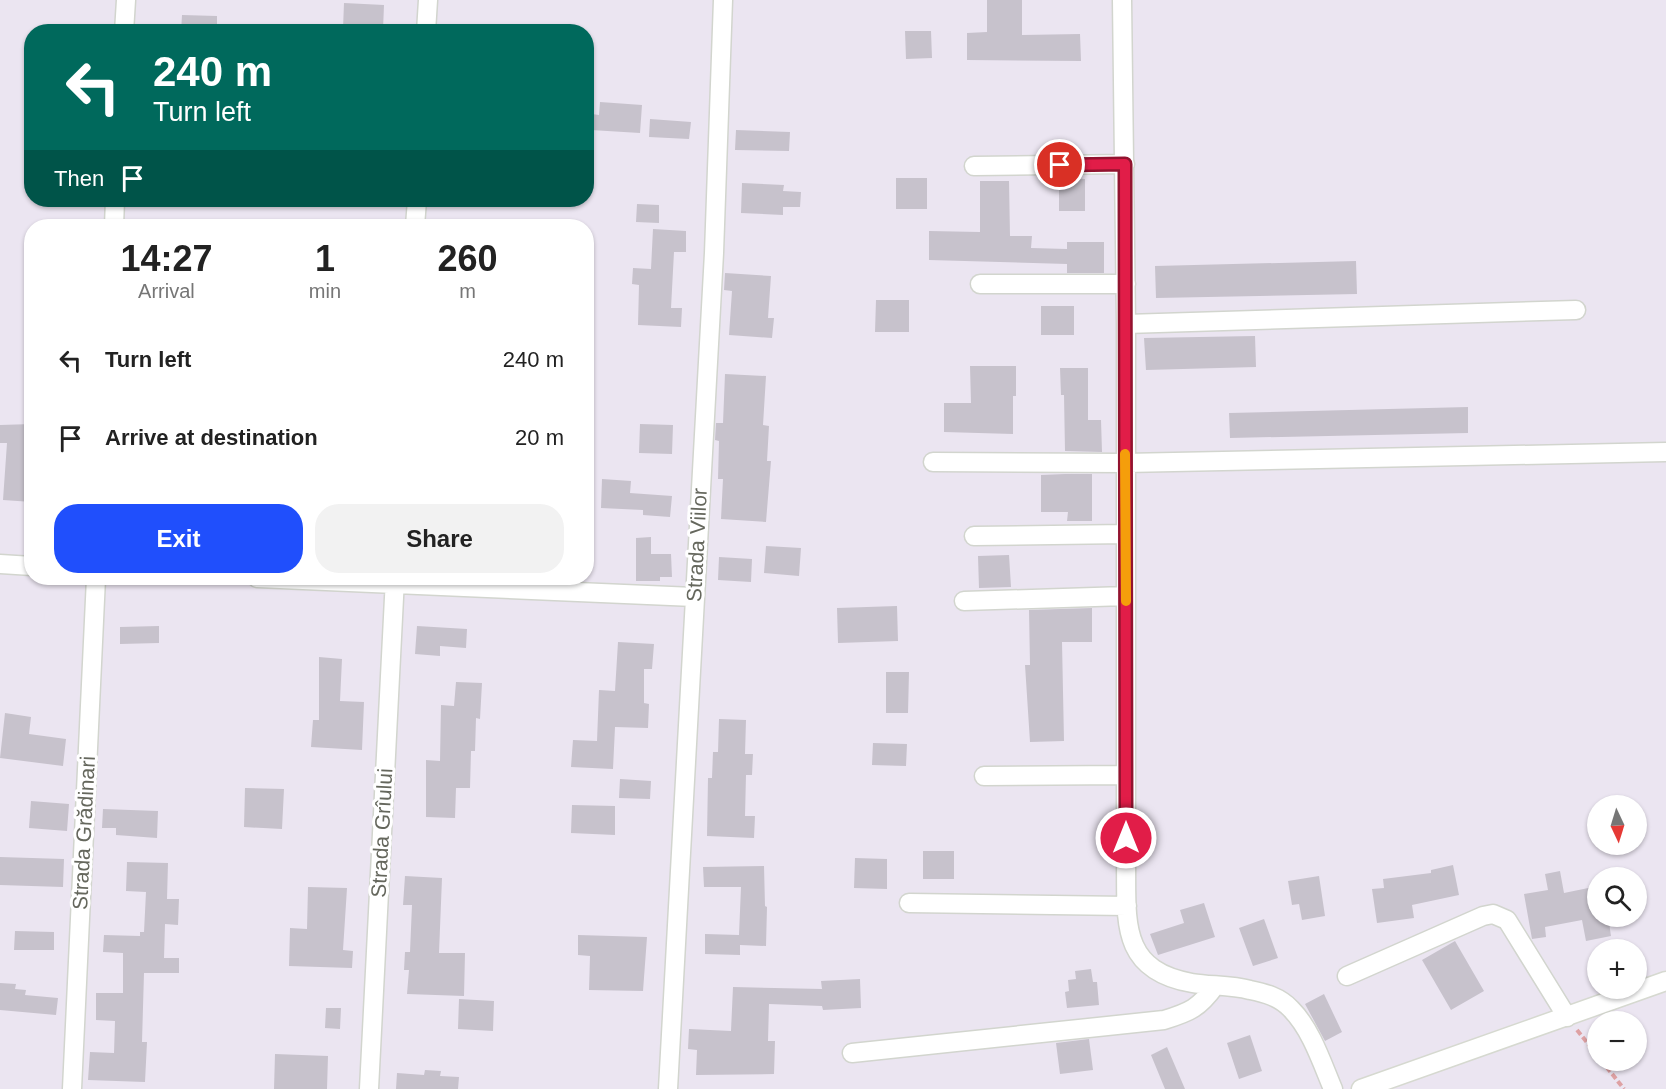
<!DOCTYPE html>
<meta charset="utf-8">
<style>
:root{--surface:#fff;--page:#f2f2f2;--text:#222;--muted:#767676;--accent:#204ffc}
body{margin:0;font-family:Helvetica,sans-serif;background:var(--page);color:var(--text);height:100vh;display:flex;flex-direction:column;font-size:22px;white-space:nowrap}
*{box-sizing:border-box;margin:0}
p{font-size:20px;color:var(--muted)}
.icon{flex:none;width:33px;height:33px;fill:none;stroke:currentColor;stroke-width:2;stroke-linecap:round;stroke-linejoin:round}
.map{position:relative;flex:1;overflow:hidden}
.side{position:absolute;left:24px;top:219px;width:570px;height:366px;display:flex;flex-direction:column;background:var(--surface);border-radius:24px;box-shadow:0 2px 4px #0004}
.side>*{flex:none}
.hud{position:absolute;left:24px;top:24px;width:570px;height:183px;border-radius:24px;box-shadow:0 2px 4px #0004;background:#00695c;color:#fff;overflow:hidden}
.needle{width:39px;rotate:176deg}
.tools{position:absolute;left:1587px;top:795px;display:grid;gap:12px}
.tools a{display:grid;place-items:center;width:60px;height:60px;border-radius:50%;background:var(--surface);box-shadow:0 2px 4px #0004;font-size:30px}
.pin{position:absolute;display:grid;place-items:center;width:51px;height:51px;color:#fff;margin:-26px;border:3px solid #fff;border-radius:50%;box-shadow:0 2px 6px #0007}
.me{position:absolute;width:66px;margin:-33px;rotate:0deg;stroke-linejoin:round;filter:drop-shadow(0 0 4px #0008)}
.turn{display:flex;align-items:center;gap:21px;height:126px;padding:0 30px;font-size:27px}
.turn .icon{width:78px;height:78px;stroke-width:2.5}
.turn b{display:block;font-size:42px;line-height:51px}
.then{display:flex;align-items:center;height:57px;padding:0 30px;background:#0003;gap:12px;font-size:22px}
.eta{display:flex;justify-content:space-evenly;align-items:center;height:102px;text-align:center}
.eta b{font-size:36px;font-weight:600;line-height:42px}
.button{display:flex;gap:12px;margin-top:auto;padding:12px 30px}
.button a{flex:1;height:69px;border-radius:24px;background:var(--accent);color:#fff;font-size:24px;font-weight:600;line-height:69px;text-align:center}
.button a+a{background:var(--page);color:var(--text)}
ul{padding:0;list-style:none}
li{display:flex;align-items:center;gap:18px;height:78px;padding:0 30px}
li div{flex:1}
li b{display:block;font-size:22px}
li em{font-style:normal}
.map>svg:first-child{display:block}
.building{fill:#c7c2cc}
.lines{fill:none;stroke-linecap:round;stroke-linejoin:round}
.street-casing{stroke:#d2d5ce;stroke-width:21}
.secondary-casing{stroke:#d6d9d0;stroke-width:21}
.path{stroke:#dea1a3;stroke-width:4;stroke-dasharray:6 3;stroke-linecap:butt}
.street{stroke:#fff;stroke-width:18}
.secondary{stroke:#fff;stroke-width:18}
.route-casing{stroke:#92132f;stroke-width:15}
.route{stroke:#e11d48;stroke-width:10}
.slow{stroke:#f59e0b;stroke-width:10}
.labels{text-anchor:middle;stroke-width:6;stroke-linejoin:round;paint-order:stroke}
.street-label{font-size:21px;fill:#65675d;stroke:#fff}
</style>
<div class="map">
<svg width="1666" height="1089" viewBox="0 0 1666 1089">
<rect width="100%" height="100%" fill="#ebe5f1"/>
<!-- building -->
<path class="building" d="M 987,0 L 1022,0 L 1022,35 L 1080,34 L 1081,61 L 967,60 L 967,33 L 987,32 Z
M 344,3 L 384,5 L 383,30 L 343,29 Z
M 182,15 L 217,16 L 217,32 L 181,32 Z
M 905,31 L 931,31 L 932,58 L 906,59 Z
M 600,102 L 642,105 L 640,133 L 591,130 L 592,114 L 599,115 Z
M 650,119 L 691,122 L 689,139 L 649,137 Z
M 736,130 L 790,132 L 789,151 L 735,150 Z
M 896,178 L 927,178 L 927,209 L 896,209 Z
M 1059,178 L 1085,179 L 1085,211 L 1059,211 Z
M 980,181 L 1009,181 L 1010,236 L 1032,236 L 1031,248 L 1067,249 L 1067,242 L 1104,242 L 1104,273 L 1067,273 L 1067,264 L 929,260 L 929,231 L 980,232 Z
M 742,183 L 784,185 L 783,191 L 801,192 L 800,207 L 783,207 L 783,215 L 741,213 Z
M 637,204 L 659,205 L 659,223 L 636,222 Z
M 653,229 L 686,231 L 686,252 L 674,252 L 671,308 L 682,308 L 681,327 L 638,325 L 639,285 L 632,284 L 633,268 L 651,269 Z
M 1356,261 L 1357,294 L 1156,298 L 1155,266 Z
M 725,273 L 771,276 L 768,318 L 774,318 L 772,338 L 729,335 L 732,291 L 724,290 Z
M 876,300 L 909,300 L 909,332 L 875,332 Z
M 1041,306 L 1074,306 L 1074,335 L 1041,335 Z
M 1255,336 L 1256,367 L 1146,370 L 1144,338 Z
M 970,366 L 1016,366 L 1016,396 L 1013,396 L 1013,434 L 944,432 L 944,403 L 971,403 Z
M 1060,368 L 1088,368 L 1088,420 L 1101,420 L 1102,452 L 1065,451 L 1064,395 L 1061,395 Z
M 725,374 L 766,376 L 763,425 L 769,426 L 767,461 L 771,461 L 766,522 L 721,519 L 723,479 L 718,479 L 719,441 L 715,440 L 716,423 L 723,423 Z
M 1468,407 L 1468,433 L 1230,438 L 1229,413 Z
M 32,424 L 32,502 L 3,500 L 7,443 L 0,443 L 0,425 Z
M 640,424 L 673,425 L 672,454 L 639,453 Z
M 1065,474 L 1092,474 L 1092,521 L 1067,521 L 1068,512 L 1041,512 L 1041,475 Z
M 602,479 L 631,481 L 630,493 L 672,496 L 670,517 L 643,515 L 643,510 L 601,508 Z
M 651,537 L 651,554 L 671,554 L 672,577 L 660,577 L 660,581 L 636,581 L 636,538 Z
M 766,546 L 801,548 L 799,576 L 764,573 Z
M 1009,555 L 1011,587 L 979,588 L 978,556 Z
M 719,557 L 752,559 L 751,582 L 718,580 Z
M 897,606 L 898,641 L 838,643 L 837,608 Z
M 1092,608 L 1092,642 L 1062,642 L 1064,741 L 1030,742 L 1025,665 L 1030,665 L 1029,610 Z
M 159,626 L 159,643 L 120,644 L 120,627 Z
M 417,626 L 467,629 L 466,648 L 440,646 L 440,656 L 415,654 Z
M 618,642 L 654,644 L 652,669 L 644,669 L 644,703 L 649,704 L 648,728 L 615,727 L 613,769 L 571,767 L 573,740 L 597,741 L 599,690 L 615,691 Z
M 319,657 L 342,659 L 340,701 L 364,702 L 362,750 L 311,747 L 313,720 L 319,720 Z
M 886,672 L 909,672 L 908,713 L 886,713 Z
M 456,682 L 482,683 L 480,719 L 476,718 L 475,751 L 471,751 L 470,788 L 456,788 L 455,818 L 426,817 L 426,760 L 440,761 L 441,705 L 454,706 Z
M 5,713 L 31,717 L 29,734 L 66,739 L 63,766 L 0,758 Z
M 719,719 L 746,720 L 745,754 L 753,754 L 752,775 L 746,775 L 745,816 L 755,816 L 754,838 L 707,836 L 708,778 L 712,778 L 713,752 L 718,752 Z
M 873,743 L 907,744 L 906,766 L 872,765 Z
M 620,779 L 651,781 L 650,799 L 619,798 Z
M 245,788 L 284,789 L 282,829 L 244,827 Z
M 31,801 L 69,804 L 67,831 L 29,828 Z
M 572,805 L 615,806 L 615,835 L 571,833 Z
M 103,809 L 158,811 L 157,838 L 116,835 L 116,828 L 102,828 Z
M 923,851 L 954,851 L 954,879 L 923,879 Z
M 0,857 L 64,859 L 63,887 L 0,885 Z
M 855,858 L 887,859 L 887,889 L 854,888 Z
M 127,862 L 168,863 L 167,899 L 179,899 L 178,925 L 165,924 L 164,958 L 179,958 L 179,973 L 144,973 L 142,1042 L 147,1042 L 145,1082 L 88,1080 L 90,1052 L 114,1053 L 115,1021 L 96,1020 L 96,993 L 123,993 L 123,953 L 103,952 L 104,935 L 140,936 L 140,932 L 144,932 L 146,892 L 126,891 Z
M 1453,865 L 1459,895 L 1412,905 L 1414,918 L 1377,923 L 1372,889 L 1384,888 L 1383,879 L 1431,873 L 1431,870 Z
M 764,866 L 765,906 L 767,907 L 766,946 L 740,945 L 740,955 L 705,954 L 705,934 L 739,935 L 741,887 L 704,887 L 703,867 Z
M 1560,871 L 1564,893 L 1598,886 L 1598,916 L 1608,916 L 1611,936 L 1586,941 L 1582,920 L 1545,927 L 1546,937 L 1532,939 L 1524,894 L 1548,890 L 1545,874 Z
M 405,876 L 442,878 L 439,953 L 465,953 L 464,996 L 407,994 L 409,970 L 404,970 L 405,952 L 410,952 L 412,905 L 403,905 Z
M 1319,876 L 1325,916 L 1302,920 L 1299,904 L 1292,905 L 1288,881 Z
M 308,887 L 347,888 L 343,950 L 353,951 L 352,968 L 289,966 L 290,928 L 307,929 Z
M 1204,903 L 1215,937 L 1158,955 L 1150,934 L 1184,923 L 1180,910 Z
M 1264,919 L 1278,958 L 1253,966 L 1239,928 Z
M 15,931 L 54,932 L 54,950 L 14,950 Z
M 578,935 L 647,937 L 643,991 L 589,990 L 590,956 L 578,955 Z
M 1455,941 L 1484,991 L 1451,1010 L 1422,960 Z
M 1091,969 L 1093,982 L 1097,982 L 1099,1005 L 1067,1008 L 1065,992 L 1069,991 L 1068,980 L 1076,979 L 1075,971 Z
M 860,979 L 861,1008 L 823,1010 L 822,1006 L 769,1004 L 768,1041 L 775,1041 L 774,1074 L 696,1075 L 697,1050 L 688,1049 L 689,1029 L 731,1031 L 733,987 L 822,989 L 821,981 Z
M 0,983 L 16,984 L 15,989 L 26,990 L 25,995 L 58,998 L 56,1015 L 0,1010 Z
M 1324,994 L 1342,1032 L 1325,1041 L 1305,1004 Z
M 459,999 L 494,1001 L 493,1031 L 458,1029 Z
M 326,1008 L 341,1008 L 340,1029 L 325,1028 Z
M 1250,1035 L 1262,1071 L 1239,1079 L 1227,1043 Z
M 1089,1039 L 1093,1070 L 1060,1074 L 1056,1043 Z
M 1167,1047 L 1185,1089 L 1165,1089 L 1151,1055 Z
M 275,1054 L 328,1056 L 327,1089 L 274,1089 Z
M 425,1070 L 441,1071 L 440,1076 L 459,1077 L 458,1089 L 396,1089 L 397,1073 L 424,1075 Z"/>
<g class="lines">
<defs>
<path id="street" d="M 1122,0 L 1126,324 L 1126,859 C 1127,919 1118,970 1192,983 C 1211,986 1231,985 1250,990 C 1265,993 1280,997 1291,1009 C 1311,1029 1322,1063 1333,1089
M 124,32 L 126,0
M 426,32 L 428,0
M 974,166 L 1125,164
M 114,226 L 115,200
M 415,226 L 417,200
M 980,284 L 1126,284
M 1126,324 L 1576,310
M 933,462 L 1125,463 L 1666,452
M 974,536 L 1126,534
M 0,564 L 32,566
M 257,578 L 694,597
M 964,601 L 1126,596
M 984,776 L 1126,775
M 909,903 L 1127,906
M 1347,976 L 1483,916 L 1493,914 L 1507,920 L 1567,1017
M 852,1053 L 1164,1020 C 1190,1012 1199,1008 1215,986
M 72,1089 L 96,578
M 369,1089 L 395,578
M 668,1089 L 714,253 L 723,0"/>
<path id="secondary" d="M 1361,1089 L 1666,981"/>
</defs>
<!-- street casing -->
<use href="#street" class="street-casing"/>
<!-- secondary casing -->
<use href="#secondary" class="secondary-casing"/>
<!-- path -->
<path class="path" d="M 1577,1030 L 1598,1056
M 1601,1060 L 1624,1089"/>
<!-- street -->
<use href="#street" class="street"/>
<!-- secondary -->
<use href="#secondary" class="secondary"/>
</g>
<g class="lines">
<defs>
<path id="route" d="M 1060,165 L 1125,164 L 1126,838"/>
</defs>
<!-- route casing -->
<use href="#route" class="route-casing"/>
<!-- route -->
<use href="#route" class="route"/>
<!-- slow -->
<path class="slow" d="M 1125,454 L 1126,601"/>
</g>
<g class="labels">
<!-- street labels -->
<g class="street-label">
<text transform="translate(697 545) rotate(-87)" y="7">Strada Viilor</text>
<text transform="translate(84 833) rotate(-87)" y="7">Strada Grădinari</text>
<text transform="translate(382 833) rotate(-87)" y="7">Strada Grîului</text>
</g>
</g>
</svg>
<div class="tools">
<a><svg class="needle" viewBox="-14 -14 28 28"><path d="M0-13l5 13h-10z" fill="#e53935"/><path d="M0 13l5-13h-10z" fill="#767676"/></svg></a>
<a><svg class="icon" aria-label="search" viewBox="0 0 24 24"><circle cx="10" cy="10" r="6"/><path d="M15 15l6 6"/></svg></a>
<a>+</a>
<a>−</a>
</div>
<div class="pin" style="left:1060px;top:165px;background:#d93025"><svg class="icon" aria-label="arrive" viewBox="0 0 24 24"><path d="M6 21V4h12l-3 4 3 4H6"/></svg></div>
<svg class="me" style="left:1126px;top:838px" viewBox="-20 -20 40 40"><circle r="17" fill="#e11d48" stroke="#fff" stroke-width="3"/><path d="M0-11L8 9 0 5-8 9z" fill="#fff"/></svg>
<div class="hud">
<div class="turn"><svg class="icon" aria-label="left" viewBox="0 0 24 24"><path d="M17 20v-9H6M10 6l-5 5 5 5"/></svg><div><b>240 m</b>Turn left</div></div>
<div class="then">Then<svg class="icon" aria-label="arrive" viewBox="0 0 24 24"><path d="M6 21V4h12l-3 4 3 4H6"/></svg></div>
</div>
<section class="side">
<div class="eta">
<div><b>14:27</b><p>Arrival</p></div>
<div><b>1</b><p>min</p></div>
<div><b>260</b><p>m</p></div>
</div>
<ul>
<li><svg class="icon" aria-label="left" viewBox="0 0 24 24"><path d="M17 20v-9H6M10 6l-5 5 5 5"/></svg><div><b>Turn left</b></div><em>240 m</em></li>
<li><svg class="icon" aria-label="arrive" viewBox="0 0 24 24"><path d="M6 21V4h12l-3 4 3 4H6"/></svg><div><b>Arrive at destination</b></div><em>20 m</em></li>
</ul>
<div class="button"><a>Exit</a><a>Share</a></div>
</section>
</div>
